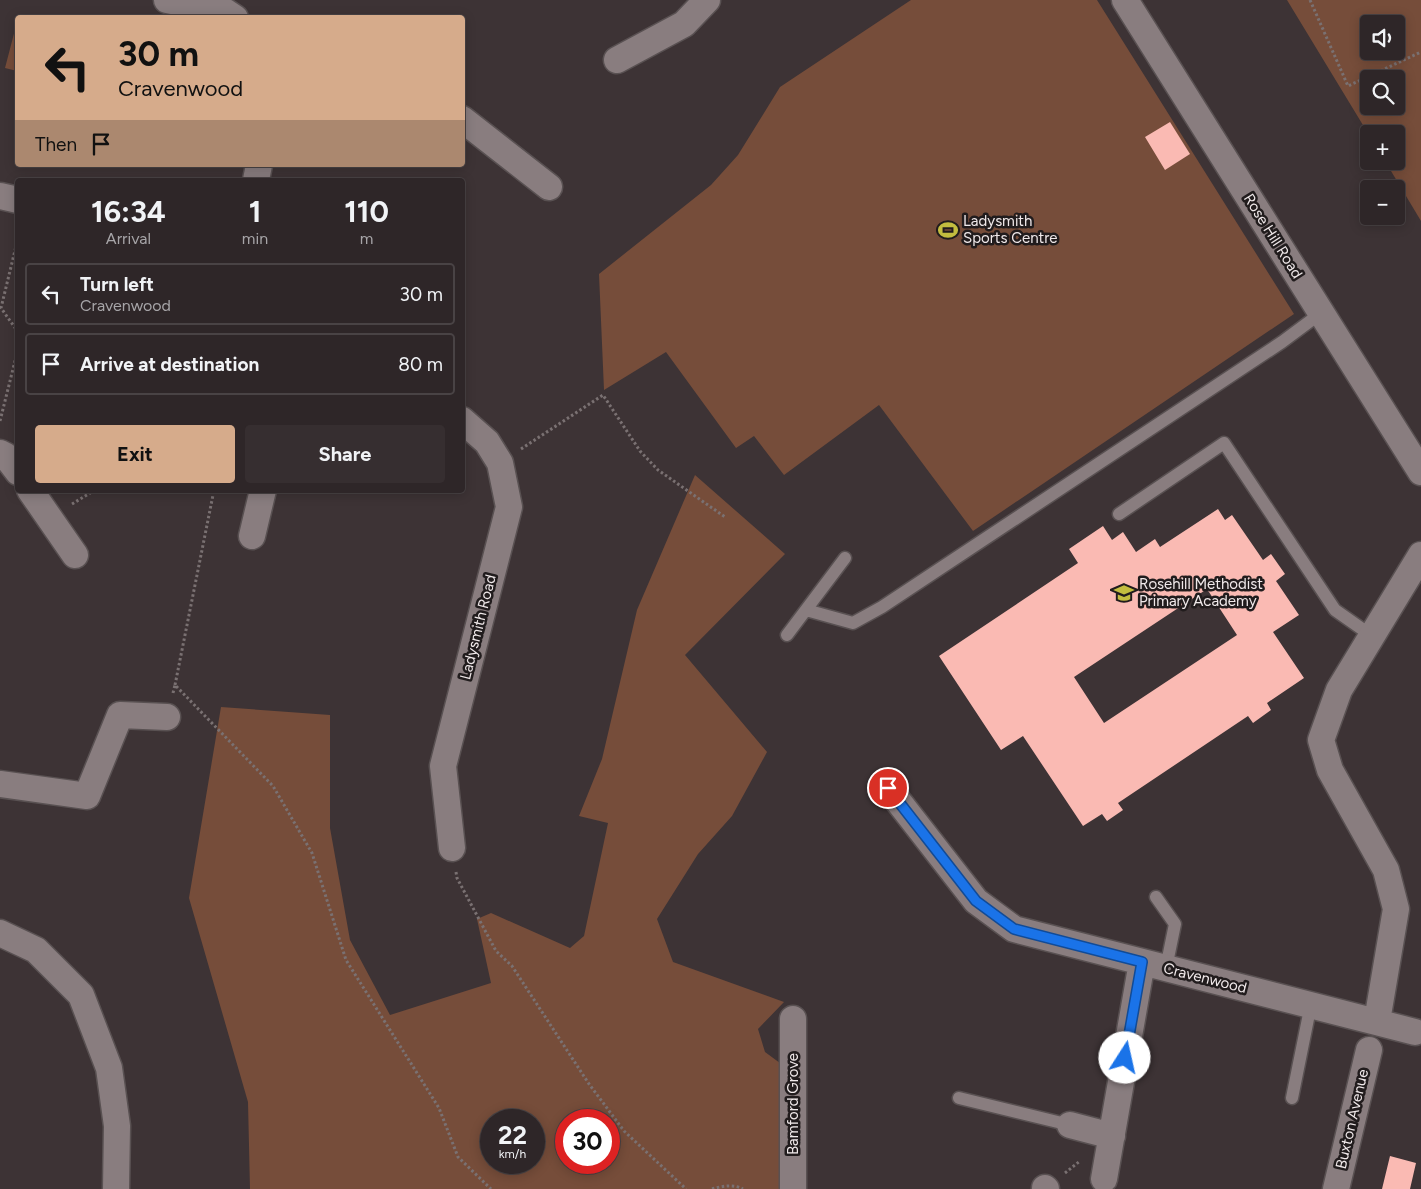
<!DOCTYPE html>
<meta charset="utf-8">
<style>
:root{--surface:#2e2628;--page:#362e30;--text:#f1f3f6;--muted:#a7a5a8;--line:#494345;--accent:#d6ab8b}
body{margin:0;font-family:Figtree,sans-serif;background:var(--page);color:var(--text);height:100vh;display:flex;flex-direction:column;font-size:19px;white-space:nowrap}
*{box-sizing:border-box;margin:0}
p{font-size:16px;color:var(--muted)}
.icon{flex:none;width:28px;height:28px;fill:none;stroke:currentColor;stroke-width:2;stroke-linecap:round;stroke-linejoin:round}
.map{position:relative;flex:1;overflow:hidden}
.panel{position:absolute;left:15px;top:178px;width:450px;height:315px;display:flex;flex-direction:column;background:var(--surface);border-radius:5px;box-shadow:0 2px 12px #0003,0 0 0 1px var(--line)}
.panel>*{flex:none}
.banner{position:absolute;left:15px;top:15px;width:450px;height:152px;border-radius:5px;box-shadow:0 2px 12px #0003,0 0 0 1px var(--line);background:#d6ab8b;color:#111;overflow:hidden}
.tools{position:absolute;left:1360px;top:15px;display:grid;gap:10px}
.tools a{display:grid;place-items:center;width:45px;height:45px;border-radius:5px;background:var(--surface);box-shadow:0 2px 12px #0003,0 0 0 1px var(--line);font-size:25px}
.speed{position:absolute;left:480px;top:1109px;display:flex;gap:10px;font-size:25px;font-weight:700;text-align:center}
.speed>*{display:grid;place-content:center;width:65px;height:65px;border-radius:50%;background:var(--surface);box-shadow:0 2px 12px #0003,0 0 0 1px var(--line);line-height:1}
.speed small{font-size:12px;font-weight:400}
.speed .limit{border:8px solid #d22;background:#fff;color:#111}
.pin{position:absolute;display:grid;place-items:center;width:42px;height:42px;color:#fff;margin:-21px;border:2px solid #fff;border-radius:50%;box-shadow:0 1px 5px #0007}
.me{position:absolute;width:55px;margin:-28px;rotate:10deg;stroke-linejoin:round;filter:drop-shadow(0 0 4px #0008)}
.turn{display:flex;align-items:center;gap:18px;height:105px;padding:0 20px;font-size:22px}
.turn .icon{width:65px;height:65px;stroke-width:2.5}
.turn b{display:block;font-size:35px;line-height:42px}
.then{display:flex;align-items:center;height:48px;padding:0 20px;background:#0003;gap:10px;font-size:19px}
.eta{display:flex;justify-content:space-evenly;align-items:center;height:85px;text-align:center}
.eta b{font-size:30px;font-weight:700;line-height:35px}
.action{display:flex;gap:10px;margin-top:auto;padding:10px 20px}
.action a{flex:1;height:58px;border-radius:5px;background:var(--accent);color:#111;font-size:20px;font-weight:700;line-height:58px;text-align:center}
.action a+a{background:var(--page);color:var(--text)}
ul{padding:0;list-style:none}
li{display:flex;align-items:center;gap:15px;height:62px;margin:0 10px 8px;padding:0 10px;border:2px solid var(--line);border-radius:5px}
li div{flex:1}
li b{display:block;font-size:19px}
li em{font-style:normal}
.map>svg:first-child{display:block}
.green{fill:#764d3a;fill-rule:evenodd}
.building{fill:#fabab3;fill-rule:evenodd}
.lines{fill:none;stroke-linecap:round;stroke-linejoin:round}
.service-casing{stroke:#595152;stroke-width:15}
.minor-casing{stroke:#595152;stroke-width:29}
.path{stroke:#7a7172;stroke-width:3;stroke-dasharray:2.5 2.5;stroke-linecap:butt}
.service{stroke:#897d7f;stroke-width:12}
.minor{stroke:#897d7f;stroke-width:26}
.route-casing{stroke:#114b97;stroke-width:12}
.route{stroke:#1a73e8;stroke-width:9}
.labels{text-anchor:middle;stroke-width:5;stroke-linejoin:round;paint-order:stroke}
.poi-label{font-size:15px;fill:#f0e9ea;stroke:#211c1d;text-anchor:start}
.street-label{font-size:15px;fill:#f0e9ea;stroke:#211c1d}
</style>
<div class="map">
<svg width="1421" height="1189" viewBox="0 0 1421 1189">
<rect width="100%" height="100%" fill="#3d3335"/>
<!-- green -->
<path class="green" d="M 911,0 L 1097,0 L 1294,314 L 973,531 L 879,405 L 784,475 L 754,436 L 736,448 L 666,352 L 604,390 L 599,274 L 711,185 L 738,155 L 780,87 Z
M 1287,0 L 1421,0 L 1421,221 L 1385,161 L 1396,161 L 1396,134 L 1369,135 ZM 1369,24 L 1396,24 L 1396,51 L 1369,51 ZM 1369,79 L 1396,79 L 1396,106 L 1369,106 Z
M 17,22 L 17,71 L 5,68 Z
M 695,475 L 785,554 L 685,655 L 767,752 L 732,816 L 698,854 L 657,919 L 673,962 L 784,1002 L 758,1029 L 765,1052 L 784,1066 L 786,1189 L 250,1189 L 248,1102 L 189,898 L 221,707 L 330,715 L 330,828 L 350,940 L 390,1015 L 491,983 L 477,919 L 491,913 L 570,948 L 584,936 L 608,823 L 579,816 L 602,759 L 637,610 ZM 491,1120 L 534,1120 L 534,1162 L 491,1162 ZM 566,1120 L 609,1120 L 609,1162 L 566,1162 Z"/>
<!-- building -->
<path class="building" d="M 1170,122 L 1190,154 L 1165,170 L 1145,137 Z
M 1218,509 L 1225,520 L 1232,515 L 1263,560 L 1271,554 L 1285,574 L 1276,581 L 1299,615 L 1273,632 L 1304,678 L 1267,703 L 1271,710 L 1253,723 L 1248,716 L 1118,803 L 1123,810 L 1107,821 L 1102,814 L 1083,826 L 1023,736 L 1001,750 L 939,656 L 1078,563 L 1069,549 L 1103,526 L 1112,540 L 1123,532 L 1136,552 L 1155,539 L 1160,547 ZM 1207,589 L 1237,635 L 1104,723 L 1074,677 Z
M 1390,1156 L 1416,1163 L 1410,1189 L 1382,1189 Z"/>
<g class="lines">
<defs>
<path id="service" d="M 1119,514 L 1224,443 L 1335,610 L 1372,636
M 806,610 L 853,623 L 882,607 L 1282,342 L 1321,313
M 787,635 L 845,558
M 1156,897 L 1175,924 L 1166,968
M 959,1098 L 1070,1125
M 1292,1098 L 1311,1004"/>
<path id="minor" d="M 167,0 L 226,12 L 235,18
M 1125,0 L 1421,472
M 617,60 L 684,24 L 707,0
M 462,119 L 549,187
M 256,180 L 259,165
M 0,196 L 18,200
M 0,453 L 6,456 L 18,472
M 30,490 L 75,555
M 252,536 L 263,490
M 0,784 L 87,796 L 120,715 L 167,717
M 888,788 L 976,901 L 1014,929 L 1415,1032
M 452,848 L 443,766 L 509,507 L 500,463 L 487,442 L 462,420
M 0,933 L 36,950 L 81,995 L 109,1068 L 117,1126 L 116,1189
M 793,1019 L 793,1189
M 1377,1021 L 1396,909 L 1386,870 L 1330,770 L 1321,740 L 1339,690 L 1421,555
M 1070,1125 L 1112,1136
M 1104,1179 L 1142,962
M 1045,1188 L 1046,1189
M 1336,1189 L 1369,1050"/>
</defs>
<!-- service casing -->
<use href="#service" class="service-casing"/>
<!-- minor casing -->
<use href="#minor" class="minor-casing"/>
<!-- path -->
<path class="path" d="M 1310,0 L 1348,86 L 1421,52
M 18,238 L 1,308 L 18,332
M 0,421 L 18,349
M 521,449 L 603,395 L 640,451 L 658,470 L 725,517
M 72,504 L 95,490
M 175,685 L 214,490
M 173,693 L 175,685 L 273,786 L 312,853 L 346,960 L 439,1108 L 458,1157 L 491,1189
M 456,872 L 457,878 L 496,951 L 512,966 L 589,1084 L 624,1131 L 686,1189
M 1065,1173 L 1080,1161
M 712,1189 C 722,1186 734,1184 743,1189"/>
<!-- service -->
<use href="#service" class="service"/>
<!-- minor -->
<use href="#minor" class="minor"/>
</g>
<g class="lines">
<defs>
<path id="route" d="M 888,788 L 976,901 L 1014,929 L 1142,962 L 1125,1058"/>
</defs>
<!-- route casing -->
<use href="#route" class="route-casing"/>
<!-- route -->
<use href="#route" class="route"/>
</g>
<!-- icons -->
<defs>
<symbol id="stadium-bare" viewBox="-9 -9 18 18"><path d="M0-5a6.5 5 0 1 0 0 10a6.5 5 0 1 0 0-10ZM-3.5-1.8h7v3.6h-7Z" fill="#c3bd3f" stroke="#211c1d" stroke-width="2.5" paint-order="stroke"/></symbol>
<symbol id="school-bare" viewBox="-9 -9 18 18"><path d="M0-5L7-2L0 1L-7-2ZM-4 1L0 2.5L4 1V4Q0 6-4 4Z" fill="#c3bd3f" stroke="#211c1d" stroke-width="2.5" paint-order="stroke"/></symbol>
</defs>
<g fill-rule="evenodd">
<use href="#stadium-bare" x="934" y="216" width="28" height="28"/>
<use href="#school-bare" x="1110" y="579" width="28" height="28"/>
</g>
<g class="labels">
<!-- poi labels -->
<g class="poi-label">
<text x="963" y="226">Ladysmith<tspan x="963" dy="17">Sports Centre</tspan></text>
<text x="1139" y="589">Rosehill Methodist<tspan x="1139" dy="17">Primary Academy</tspan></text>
</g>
<!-- street labels -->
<g class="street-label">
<text transform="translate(1273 236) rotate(58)" y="5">Rose Hill Road</text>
<text transform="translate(478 627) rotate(-76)" y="5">Ladysmith Road</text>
<text transform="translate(1205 978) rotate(14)" y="5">Cravenwood</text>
<text transform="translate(793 1104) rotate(-90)" y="5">Bamford Grove</text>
<text transform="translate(1352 1119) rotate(-77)" y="5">Buxton Avenue</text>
</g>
</g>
</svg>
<div class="tools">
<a><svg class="icon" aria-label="sound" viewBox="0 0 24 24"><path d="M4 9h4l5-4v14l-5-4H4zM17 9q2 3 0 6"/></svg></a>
<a><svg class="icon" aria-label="search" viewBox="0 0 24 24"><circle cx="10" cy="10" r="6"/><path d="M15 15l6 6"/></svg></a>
<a>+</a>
<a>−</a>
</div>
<div class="speed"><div>22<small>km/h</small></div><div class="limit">30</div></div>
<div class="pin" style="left:888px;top:788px;background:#d93025"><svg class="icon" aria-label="arrive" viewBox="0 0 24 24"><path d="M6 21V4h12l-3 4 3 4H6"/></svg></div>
<svg class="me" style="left:1125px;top:1058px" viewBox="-20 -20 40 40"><circle r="19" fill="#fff"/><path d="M0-13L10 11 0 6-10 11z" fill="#1a73e8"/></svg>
<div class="banner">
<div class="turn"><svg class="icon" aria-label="left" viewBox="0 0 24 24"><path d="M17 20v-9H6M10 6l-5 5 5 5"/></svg><div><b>30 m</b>Cravenwood</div></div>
<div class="then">Then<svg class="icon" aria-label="arrive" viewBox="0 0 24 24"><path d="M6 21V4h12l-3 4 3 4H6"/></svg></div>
</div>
<section class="panel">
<div class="eta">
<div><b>16:34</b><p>Arrival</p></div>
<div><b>1</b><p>min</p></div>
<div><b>110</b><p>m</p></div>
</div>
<ul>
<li><svg class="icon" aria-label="left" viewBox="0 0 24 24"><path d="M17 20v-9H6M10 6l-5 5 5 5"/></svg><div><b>Turn left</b><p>Cravenwood</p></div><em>30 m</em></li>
<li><svg class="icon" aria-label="arrive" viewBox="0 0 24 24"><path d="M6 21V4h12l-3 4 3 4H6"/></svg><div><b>Arrive at destination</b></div><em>80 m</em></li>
</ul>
<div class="action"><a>Exit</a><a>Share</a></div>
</section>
</div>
